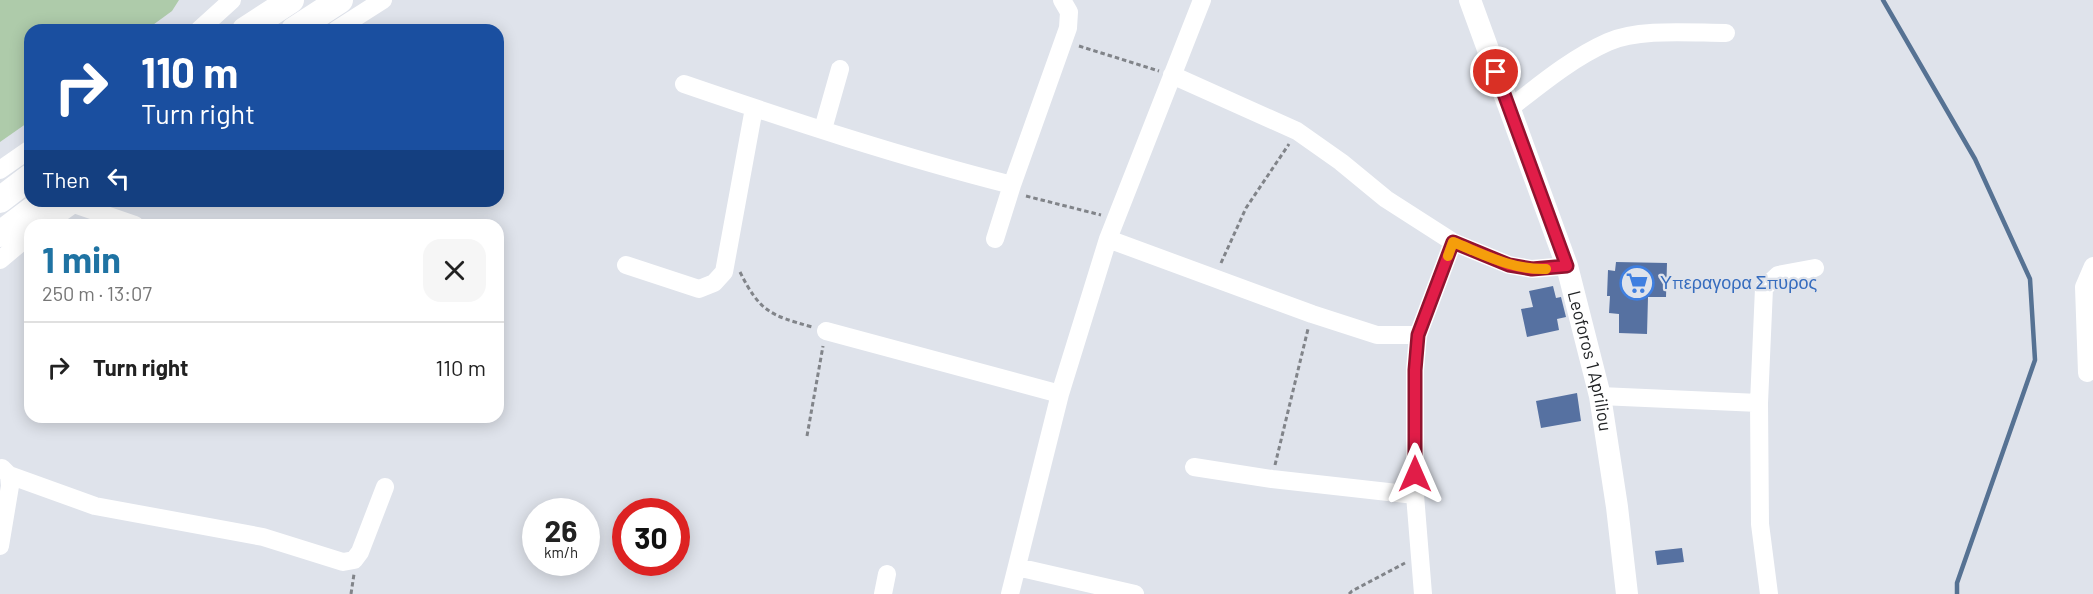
<!DOCTYPE html>
<meta charset="utf-8">
<style>
:root{--surface:#fff;--page:#f6f6f6;--text:#222;--muted:#767676;--line:#e0e0e0;--accent:#1f73a3}
body{margin:0;font-family:Barlow,sans-serif;background:var(--page);color:var(--text);height:100vh;display:flex;flex-direction:column;font-size:22px;white-space:nowrap}
*{box-sizing:border-box;margin:0}
p{font-size:20px;color:var(--muted)}
.icon{flex:none;width:33px;height:33px;fill:none;stroke:currentColor;stroke-width:2;stroke-linecap:round;stroke-linejoin:round}
.map{position:relative;flex:1;overflow:hidden}
.details{position:absolute;left:24px;top:219px;width:480px;height:204px;display:flex;flex-direction:column;background:var(--surface);border-radius:18px;box-shadow:0 3px 15px #0003}
.details>*{flex:none}
.hud{position:absolute;left:24px;top:24px;width:480px;height:183px;border-radius:18px;box-shadow:0 3px 15px #0003;background:#1a4fa0;color:#fff;overflow:hidden}
.speed{position:absolute;left:522px;top:498px;display:flex;gap:12px;font-size:30px;font-weight:700;text-align:center}
.speed>*{display:grid;place-content:center;width:78px;height:78px;border-radius:50%;background:var(--surface);box-shadow:0 3px 15px #0003;line-height:1}
.speed small{font-size:15px;font-weight:400}
.speed .limit{border:9px solid #d22;background:#fff;color:#111}
.pin{position:absolute;display:grid;place-items:center;width:51px;height:51px;color:#fff;margin:-26px;border:3px solid #fff;border-radius:50%;box-shadow:0 2px 6px #0007}
.me{position:absolute;width:66px;margin:-33px;rotate:0deg;stroke-linejoin:round;filter:drop-shadow(0 0 4px #0008)}
.turn{display:flex;align-items:center;gap:21px;height:126px;padding:0 18px;font-size:27px}
.turn .icon{width:78px;height:78px;stroke-width:2.5}
.turn b{display:block;font-size:42px;line-height:51px}
.then{display:flex;align-items:center;height:57px;padding:0 18px;background:#0003;gap:12px;font-size:22px}
.round{display:grid;place-items:center;flex:none;width:63px;height:63px;border-radius:18px;background:var(--page)}
.head{display:flex;align-items:center;justify-content:space-between;height:102px;padding:0 18px}
h1{font-size:36px;font-weight:700;line-height:45px;color:var(--accent)}
ul{padding:0;list-style:none}
li{display:flex;align-items:center;gap:18px;height:90px;padding:0 18px;border-top:2px solid var(--line)}
li div{flex:1}
li b{display:block;font-size:22px}
li em{font-style:normal}
.map>svg:first-child{display:block}
.green{fill:#aecbaa}
.lines{fill:none;stroke-linecap:round;stroke-linejoin:round}
.stream{stroke:#567293;stroke-width:4.5}
.building{fill:#5671a1}
.path{stroke:#818489;stroke-width:3;stroke-dasharray:4.5 3;stroke-linecap:butt}
.minor{stroke:#fff;stroke-width:18}
.major{stroke:#fff;stroke-width:22}
.highway{stroke:#fff;stroke-width:26}
.route-casing{stroke:#92132f;stroke-width:15}
.route{stroke:#e11d48;stroke-width:10}
.slow{stroke:#f59e0b;stroke-width:10}
.labels{text-anchor:middle;stroke-width:4.5;stroke-linejoin:round;paint-order:stroke}
.shop-label{font-size:18px;fill:#366cbe;stroke:#dfe3eb;text-anchor:start}
.street-label{font-size:18px;fill:#212325;stroke:#dfe3eb}
</style>
<div class="map">
<svg width="2093" height="594" viewBox="0 0 2093 594">
<rect width="100%" height="100%" fill="#dfe3eb"/>
<!-- green -->
<path class="green" d="M 0,0 L 179,0 L 172,11 L 146,30 L 30,30 L 30,121 L 0,142 Z"/>
<g class="lines">
<!-- stream -->
<path class="stream" d="M 1883,0 L 1975,159 L 2030,279 L 2035,360 L 1957,583 L 1957,594"/>
</g>
<!-- building -->
<path class="building" d="M 1616,262 L 1667,263 L 1666,297 L 1648,297 L 1647,334 L 1619,333 L 1619,314 L 1609,313 L 1610,296 L 1607,296 L 1608,270 L 1615,271 Z
M 1553,286 L 1556,298 L 1561,297 L 1566,317 L 1557,319 L 1559,330 L 1527,337 L 1521,309 L 1533,307 L 1529,291 Z
M 1577,393 L 1581,421 L 1541,428 L 1536,401 Z
M 1682,548 L 1684,562 L 1657,565 L 1655,551 Z"/>
<g class="lines">
<!-- path -->
<path class="path" d="M 1079,46 L 1159,71
M 1026,196 L 1101,215
M 1221,263 L 1246,208 L 1289,144
M 740,272 C 760,312 770,315 812,327
M 807,436 L 823,346
M 1275,465 L 1308,329
M 351,594 L 354,574
M 1349,594 L 1352,591 L 1405,563"/>
<!-- minor -->
<path class="minor" d="M 199,30 L 232,0
M 336,30 L 383,0
M 1172,75 L 1297,131 L 1341,162 L 1386,199 L 1453,242 L 1509,265 L 1532,269 L 1567,266
M 684,84 C 792,121 901,157 1012,185
M 1510,108 C 1541,84 1572,58 1608,42 C 1639,28 1692,33 1726,33
M 823,129 L 840,69
M 0,170 L 30,149
M 74,204 L 135,225
M 44,225 L 78,201
M 995,239 L 1012,185 L 1068,28 L 1069,12 L 1062,0
M 1108,239 L 1312,314 L 1377,335 L 1418,335
M 0,260 L 30,235
M 626,265 L 699,289 L 714,283 L 724,272 L 754,108
M 826,331 L 1060,394
M 2087,373 L 2084,287 L 2093,266
M 1600,396 L 1759,403
M 1194,467 L 1272,479 L 1415,495
M 9,475 L 95,506 L 263,537 L 343,562 L 354,560 L 360,552 L 385,487
M 0,546 L 10,486 L 9,475 L 2,468
M 1017,567 L 1135,594
M 883,594 L 887,574
M 1010,594 L 1060,394 L 1108,239 L 1202,0
M 1423,594 L 1415,495 L 1415,370 L 1418,335 L 1453,242
M 1769,594 L 1760,524 L 1759,403 L 1764,288 L 1778,275 L 1815,268"/>
<!-- major -->
<path class="major" id="s1" d="M 1470,0 L 1567,266 L 1600,396 L 1617,507 L 1627,594"/>
<!-- highway -->
<path class="highway" d="M 245,30 L 291,0
M 294,30 L 340,0
M 0,200 L 30,177
M 0,234 L 44,201"/>
</g>
<g class="lines">
<defs>
<path id="route" d="M 1415,474 L 1415,370 L 1418,335 L 1453,242 L 1509,265 L 1532,269 L 1567,266 L 1496,72"/>
</defs>
<!-- route casing -->
<use href="#route" class="route-casing"/>
<!-- route -->
<use href="#route" class="route"/>
<!-- slow -->
<path class="slow" d="M 1448,256 L 1453,242 C 1483,254 1512,270 1546,269"/>
</g>
<!-- icons -->
<defs>
<symbol id="supermarket-ring" viewBox="-11 -11 22 22"><circle r="9.5" fill="#dfe3eb" stroke="#3f7fe0" stroke-width="1.5"/><path d="M-6-5.5h2.5l.6 2H6L4.5 2H-2.5L-4.4-4H-6ZM-1.5 3.2a1.3 1.3 0 1 0 .1 0ZM3 3.2a1.3 1.3 0 1 0 .1 0Z" fill="#3f7fe0"/></symbol>
</defs>
<g fill-rule="evenodd">
<use href="#supermarket-ring" x="1618" y="264" width="38" height="38"/>
</g>
<g class="labels">
<!-- shop labels -->
<g class="shop-label">
<text x="1660" y="289">Υπεραγορα Σπυρος</text>
</g>
<!-- street labels -->
<g class="street-label">
<text dy="6" stroke="none"><textPath href="#s1" startOffset="381">Leoforos 1 Apriliou</textPath></text>
</g>
</g>
</svg>
<div class="speed"><div>26<small>km/h</small></div><div class="limit">30</div></div>
<div class="pin" style="left:1496px;top:72px;background:#d93025"><svg class="icon" aria-label="arrive" viewBox="0 0 24 24"><path d="M6 21V4h12l-3 4 3 4H6"/></svg></div>
<svg class="me" style="left:1415px;top:474px" viewBox="-20 -20 40 40"><path d="M0-17L14 15 0 8-14 15z" fill="#e11d48" stroke="#fff" stroke-width="4"/></svg>
<div class="hud">
<div class="turn"><svg class="icon" aria-label="right" viewBox="0 0 24 24"><path d="M7 20v-9h11M14 6l5 5-5 5"/></svg><div><b>110 m</b>Turn right</div></div>
<div class="then">Then<svg class="icon" aria-label="left" viewBox="0 0 24 24"><path d="M17 20v-9H6M10 6l-5 5 5 5"/></svg></div>
</div>
<section class="details">
<div class="head"><div><h1>1 min</h1><p>250 m · 13:07</p></div><a class="round"><svg class="icon" aria-label="close" viewBox="0 0 24 24"><path d="M6 6l12 12M18 6L6 18"/></svg></a></div>
<ul>
<li><svg class="icon" aria-label="right" viewBox="0 0 24 24"><path d="M7 20v-9h11M14 6l5 5-5 5"/></svg><div><b>Turn right</b></div><em>110 m</em></li>
</ul>
</section>
</div>
